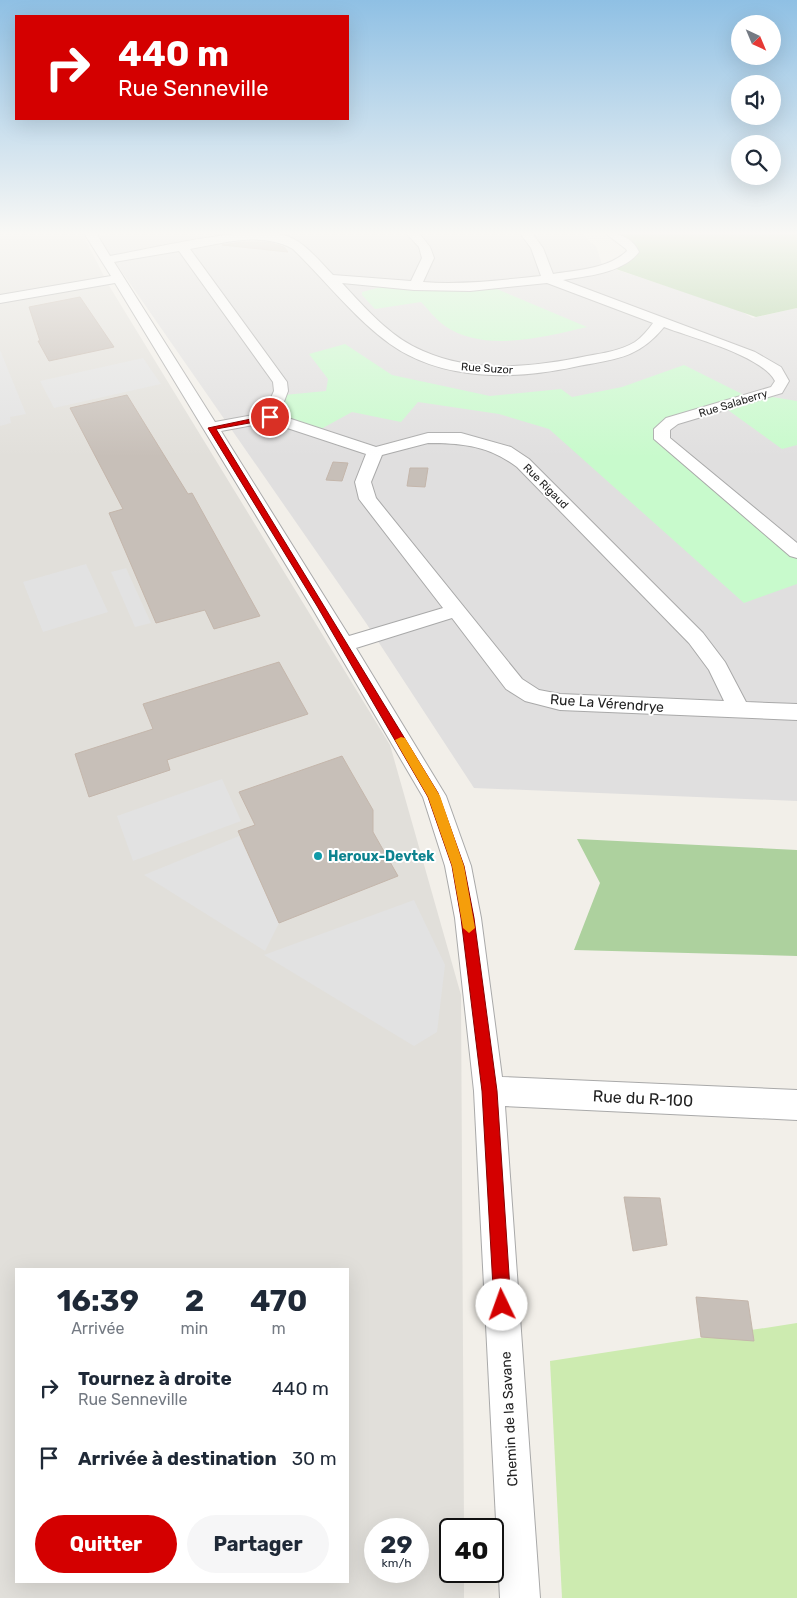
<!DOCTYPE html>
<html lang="fr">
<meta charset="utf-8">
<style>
:root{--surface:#fff;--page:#f6f6f7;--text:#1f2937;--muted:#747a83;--accent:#d40000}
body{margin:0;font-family:Rubik,sans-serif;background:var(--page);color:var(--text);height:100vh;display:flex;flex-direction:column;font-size:19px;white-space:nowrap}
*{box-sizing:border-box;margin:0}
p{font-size:16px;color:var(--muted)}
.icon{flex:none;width:28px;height:28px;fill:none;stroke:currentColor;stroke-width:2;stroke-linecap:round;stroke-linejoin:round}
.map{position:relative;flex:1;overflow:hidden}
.sheet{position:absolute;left:15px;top:1268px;width:334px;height:315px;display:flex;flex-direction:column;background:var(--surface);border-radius:0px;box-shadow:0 5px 20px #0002}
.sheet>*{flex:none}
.hud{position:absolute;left:15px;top:15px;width:334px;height:105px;border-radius:0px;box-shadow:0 5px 20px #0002;background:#d40000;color:#fff;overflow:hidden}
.needle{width:32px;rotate:136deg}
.controls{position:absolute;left:731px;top:15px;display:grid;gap:10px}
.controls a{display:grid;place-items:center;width:50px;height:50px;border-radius:50%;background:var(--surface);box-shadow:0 5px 20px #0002;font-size:25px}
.speed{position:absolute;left:364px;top:1518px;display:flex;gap:10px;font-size:25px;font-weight:700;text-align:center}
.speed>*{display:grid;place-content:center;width:65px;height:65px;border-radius:50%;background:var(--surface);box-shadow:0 5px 20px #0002;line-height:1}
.speed small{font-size:12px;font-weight:400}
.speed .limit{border:2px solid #111;border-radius:8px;background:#fff;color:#111}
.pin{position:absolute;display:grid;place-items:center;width:42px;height:42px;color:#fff;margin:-21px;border:2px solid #fff;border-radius:50%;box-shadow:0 1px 5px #0007}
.me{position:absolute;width:55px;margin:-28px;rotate:357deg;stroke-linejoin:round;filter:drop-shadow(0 0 4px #0008)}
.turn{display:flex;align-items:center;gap:18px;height:105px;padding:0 20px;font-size:22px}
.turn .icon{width:65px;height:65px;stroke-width:2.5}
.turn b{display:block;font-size:35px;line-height:42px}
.eta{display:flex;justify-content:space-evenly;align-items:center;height:85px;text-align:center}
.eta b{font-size:30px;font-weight:700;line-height:35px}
.action{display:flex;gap:10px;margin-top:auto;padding:10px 20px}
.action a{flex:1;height:58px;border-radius:30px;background:var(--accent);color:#fff;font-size:20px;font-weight:700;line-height:58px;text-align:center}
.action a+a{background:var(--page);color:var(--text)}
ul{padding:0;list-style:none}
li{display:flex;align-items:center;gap:15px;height:70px;padding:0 20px}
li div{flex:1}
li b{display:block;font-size:19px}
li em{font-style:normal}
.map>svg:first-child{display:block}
.residential{fill:#e0dfdf}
.airport{fill:#e1dfda;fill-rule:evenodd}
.grass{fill:#cdebb0}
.forest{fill:#add19e}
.park{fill:#c8facc}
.parking{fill:#e2e2e2}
.building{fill:#c7bfb8;stroke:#c4b6ab}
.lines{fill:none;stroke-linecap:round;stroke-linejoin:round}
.minor-casing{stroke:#a9a9a9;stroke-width:2}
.minor{fill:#fff;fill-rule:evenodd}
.route{fill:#d40000;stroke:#8a0000}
.slow{fill:#f59e0b}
.culture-dot{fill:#0f9aa8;stroke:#fff;stroke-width:2}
.labels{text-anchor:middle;stroke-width:4;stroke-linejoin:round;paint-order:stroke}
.far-street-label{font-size:11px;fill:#222;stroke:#fff}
.street-label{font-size:14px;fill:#222;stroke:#fff}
.culture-label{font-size:14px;font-weight:bold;fill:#0d838f;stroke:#fff;text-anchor:start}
.near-street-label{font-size:16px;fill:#222;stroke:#fff}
</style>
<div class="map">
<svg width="797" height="1598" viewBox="0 0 797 1598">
<rect width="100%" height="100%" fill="#f2efe9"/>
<!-- residential -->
<path class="residential" d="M 117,233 L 582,233 L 597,248 L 602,265 L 737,309 L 753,318 L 797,308 L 797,801 L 474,788 L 366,623 L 97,236 Z"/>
<!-- airport -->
<path class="airport" d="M 0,233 L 82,233 L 108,284 L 390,745 L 461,995 L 464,1529 L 450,1529 L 450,1571 L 464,1571 L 464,1598 L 0,1598 ZM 16,1269 L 348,1269 L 348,1581 L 16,1581 ZM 375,1529 L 418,1529 L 418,1571 L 375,1571 Z"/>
<!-- grass -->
<path class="grass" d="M 797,1323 L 797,1598 L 562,1598 L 550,1361 Z"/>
<!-- forest -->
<path class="forest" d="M 618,233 L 797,233 L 797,308 L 756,317 L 613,268 L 638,250 Z
M 577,839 L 797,850 L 797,956 L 574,950 L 600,883 Z"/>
<!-- park -->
<path class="park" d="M 381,287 L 424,290 L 492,287 L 587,327 C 545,337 483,353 445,326 C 436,320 428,309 421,302 L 375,309 L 362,295 L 362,292 Z
M 345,344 L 392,375 L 490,396 L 561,389 L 572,397 L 622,387 L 684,365 L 748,397 L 665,421 L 657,440 L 797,559 L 797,584 L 744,603 L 549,429 L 499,414 L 418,402 L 401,422 L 352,412 L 321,429 L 272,413 L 284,395 L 326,391 L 328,379 L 309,354 Z
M 772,397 L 797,401 L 797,445 L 782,449 L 728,410 Z"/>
<!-- parking -->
<path class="parking" d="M 0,350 L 26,414 L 10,417 L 11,423 L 0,426 Z
M 143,358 L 161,384 L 54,408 L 40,381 Z
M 86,564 L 108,612 L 43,632 L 23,582 Z
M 126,568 L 151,623 L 135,627 L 111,572 Z
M 222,779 L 241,821 L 133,861 L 117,816 Z
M 239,836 L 279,923 L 265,951 L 144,875 Z
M 414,900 L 445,965 L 437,1032 L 414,1046 L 264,955 Z"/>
<!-- building -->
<path class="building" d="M 242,242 L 268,242 L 284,247 L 288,252 L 222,245 Z
M 80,297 L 114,347 L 49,361 L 38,341 L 40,341 L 29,307 Z
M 127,395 L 188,494 L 192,493 L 260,616 L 214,629 L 205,610 L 156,623 L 109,513 L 123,509 L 70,408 Z
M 333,462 L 348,463 L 342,481 L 326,480 Z
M 410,468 L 428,468 L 425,487 L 407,486 Z
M 279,662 L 308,714 L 167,760 L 170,770 L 89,797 L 75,754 L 153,729 L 143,704 Z
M 342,756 L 373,810 L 373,832 L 398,876 L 279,923 L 238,831 L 255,825 L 239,792 Z
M 624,1197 L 660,1198 L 667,1245 L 633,1251 Z
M 696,1297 L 748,1301 L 754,1341 L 701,1337 Z"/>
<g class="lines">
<defs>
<path id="minor" d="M 84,233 L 96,233 L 110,256 C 151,249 251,224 287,236 C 306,243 320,262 333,275 L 411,281 L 422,258 L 419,247 L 406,233 L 419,233 L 430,247 L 434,258 L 423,282 C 462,285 501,280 541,276 L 531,248 L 520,233 L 532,233 L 543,248 L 553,274 C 577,270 608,269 627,251 L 626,249 L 605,233 C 619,233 633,238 639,252 C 623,273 588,276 563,280 L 755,352 L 781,367 L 789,381 L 782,393 L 678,424 L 670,430 L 670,438 L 797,543 L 797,558 L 790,556 L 654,439 L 654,429 L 666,418 L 771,387 L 775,381 C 761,355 692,338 664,327 C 637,360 613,359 574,367 C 514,380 442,381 390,344 C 354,318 325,280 293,249 C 261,231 224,243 190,249 L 287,382 L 288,391 L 279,415 L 376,447 L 428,433 L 461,433 L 511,447 L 529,459 L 703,633 L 725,662 L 746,702 L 797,704 L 797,720 L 560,710 L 525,701 L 506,689 L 452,618 L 356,648 L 446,796 L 471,866 L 481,918 L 502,1077 L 797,1090 L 797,1120 L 505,1106 L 540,1598 L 500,1598 L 474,1091 L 455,918 L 445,866 L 423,797 L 311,606 L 115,283 L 0,303 L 0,295 L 111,276 ZM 179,251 L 273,382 L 274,391 L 264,413 L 215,422 L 114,262 ZM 342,283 L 414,290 L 470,291 L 547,283 L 653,323 C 648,330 642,337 635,342 C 620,351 603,353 587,356 C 534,367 474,374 423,351 C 391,338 365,308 342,283 ZM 269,422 L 366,454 L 355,482 L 359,499 L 443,608 L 349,636 L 221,431 ZM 428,443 C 463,443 489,446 517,467 L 689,643 L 709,670 L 724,701 L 560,694 L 539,690 L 522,679 L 376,498 L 371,482 L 382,455 Z"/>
</defs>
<!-- minor casing -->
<use href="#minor" class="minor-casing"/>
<!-- minor -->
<use href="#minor" class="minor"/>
</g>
<!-- sky -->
<linearGradient id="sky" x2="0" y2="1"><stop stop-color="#8fc0e4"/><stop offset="0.51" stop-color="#f9f8f5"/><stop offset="1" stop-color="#f9f8f5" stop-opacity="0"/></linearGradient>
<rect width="797" height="457" fill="url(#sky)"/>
<!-- route -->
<path class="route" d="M 270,415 L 273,417 L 272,419 L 216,429 L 438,793 L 464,866 L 474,918 L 497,1091 L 511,1305 L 508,1311 L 502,1314 L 496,1311 L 494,1305 L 482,1091 L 461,918 L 452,866 L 428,797 L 317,606 L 208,428 Z"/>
<!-- slow -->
<path class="slow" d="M 401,737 L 405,738 L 440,796 L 464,866 L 475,928 L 469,933 L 463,928 L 452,866 L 428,797 L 395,740 Z"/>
<!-- markers -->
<circle class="culture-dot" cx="318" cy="856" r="5"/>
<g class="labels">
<!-- far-street labels -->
<g class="far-street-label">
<text transform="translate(487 368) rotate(4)" y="4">Rue Suzor</text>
<text transform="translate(733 403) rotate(-17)" y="4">Rue Salaberry</text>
<text transform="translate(546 486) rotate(45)" y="4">Rue Rigaud</text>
</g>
<!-- street labels -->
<g class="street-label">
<text transform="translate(607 703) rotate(4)" y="5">Rue La Vérendrye</text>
<text transform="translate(509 1419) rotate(-93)" y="5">Chemin de la Savane</text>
</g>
<!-- culture labels -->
<g class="culture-label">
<text x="328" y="861">Heroux-Devtek</text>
</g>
<!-- near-street labels -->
<g class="near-street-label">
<text transform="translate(643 1098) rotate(3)" y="6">Rue du R-100</text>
</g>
</g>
</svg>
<div class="controls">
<a><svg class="needle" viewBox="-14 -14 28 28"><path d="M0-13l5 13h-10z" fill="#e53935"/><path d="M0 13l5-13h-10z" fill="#747a83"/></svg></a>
<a><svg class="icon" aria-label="sound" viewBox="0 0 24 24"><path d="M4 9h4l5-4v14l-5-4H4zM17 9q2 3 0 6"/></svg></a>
<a><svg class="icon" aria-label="search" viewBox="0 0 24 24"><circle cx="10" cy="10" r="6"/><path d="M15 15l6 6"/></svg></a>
</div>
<div class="speed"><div>29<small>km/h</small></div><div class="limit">40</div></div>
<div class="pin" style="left:270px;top:417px;background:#d93025"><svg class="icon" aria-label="arrive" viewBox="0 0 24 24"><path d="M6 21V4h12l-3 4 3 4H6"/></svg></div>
<svg class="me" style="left:502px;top:1305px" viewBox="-20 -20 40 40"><circle r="19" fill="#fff"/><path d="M0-13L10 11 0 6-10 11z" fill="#d40000"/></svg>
<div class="hud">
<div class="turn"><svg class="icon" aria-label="right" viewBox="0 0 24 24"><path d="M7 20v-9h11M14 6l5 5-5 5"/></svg><div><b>440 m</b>Rue Senneville</div></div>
</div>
<section class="sheet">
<div class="eta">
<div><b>16:39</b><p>Arrivée</p></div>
<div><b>2</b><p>min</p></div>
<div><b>470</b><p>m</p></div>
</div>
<ul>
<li><svg class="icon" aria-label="right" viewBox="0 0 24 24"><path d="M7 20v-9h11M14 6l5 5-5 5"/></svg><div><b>Tournez à droite</b><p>Rue Senneville</p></div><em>440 m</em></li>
<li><svg class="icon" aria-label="arrive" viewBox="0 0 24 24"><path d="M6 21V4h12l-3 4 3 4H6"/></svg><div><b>Arrivée à destination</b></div><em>30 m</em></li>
</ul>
<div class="action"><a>Quitter</a><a>Partager</a></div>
</section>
</div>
